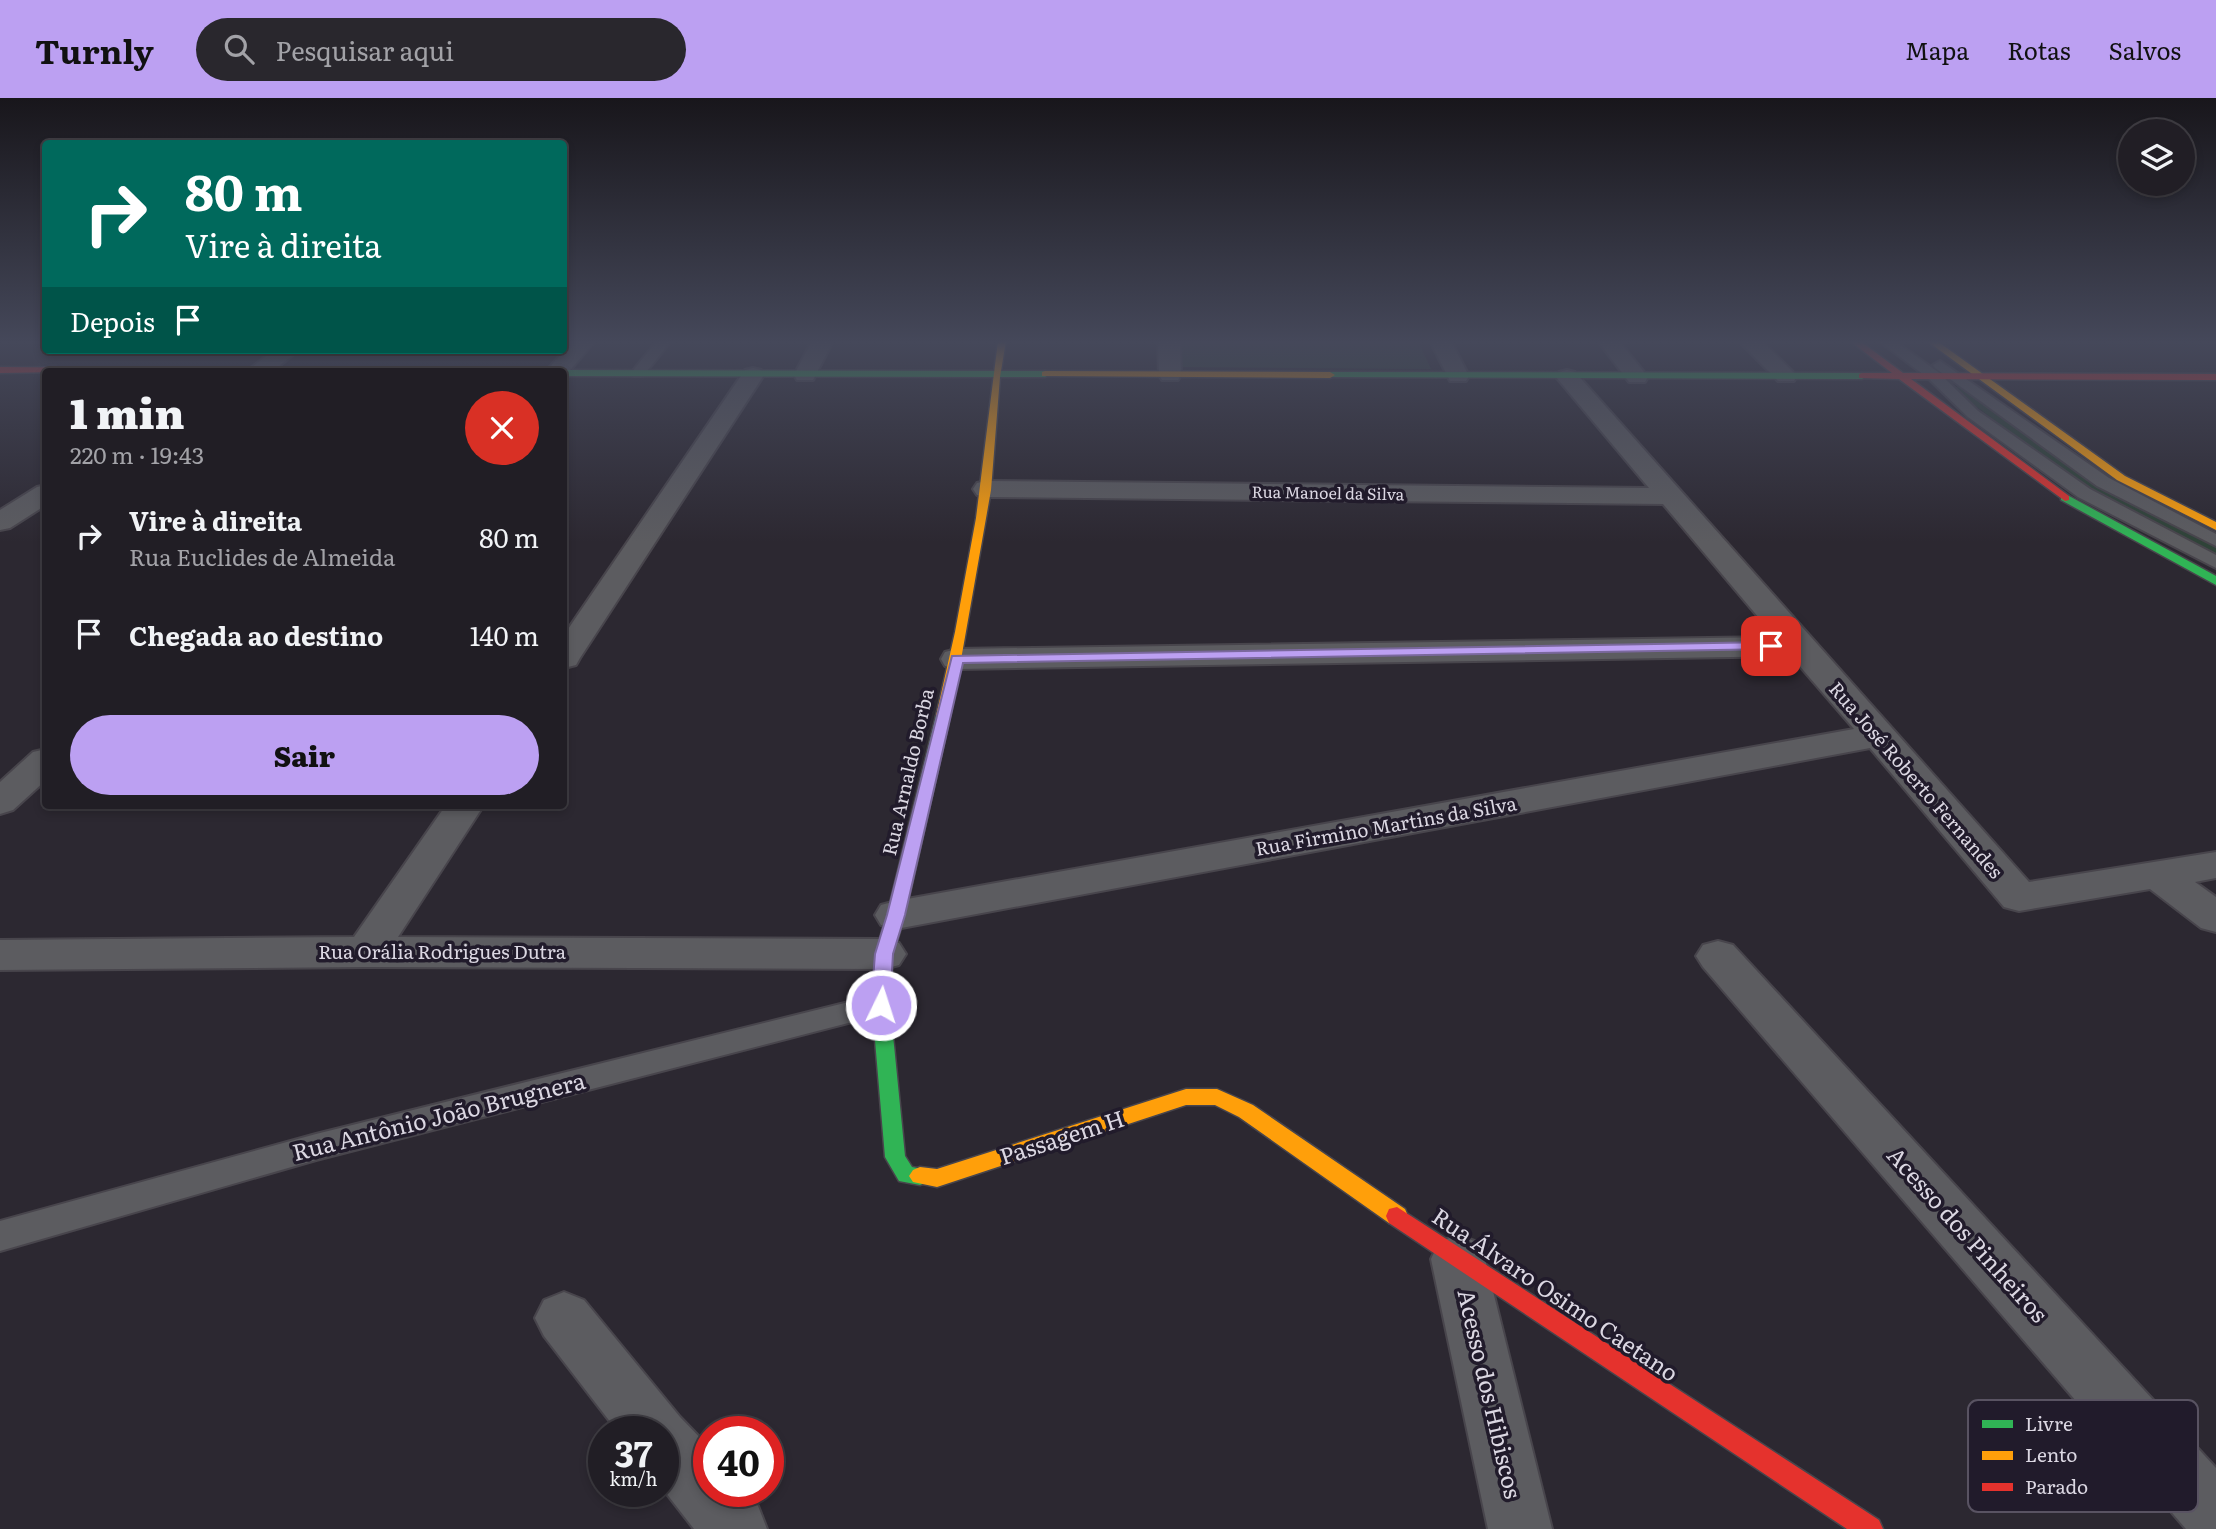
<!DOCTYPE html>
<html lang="pt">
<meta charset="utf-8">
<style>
:root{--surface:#211e25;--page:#29272d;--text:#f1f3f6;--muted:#a2a2a7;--line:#3e3c42;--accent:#bca0f2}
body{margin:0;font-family:Literata,serif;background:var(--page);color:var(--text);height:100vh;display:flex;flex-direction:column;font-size:26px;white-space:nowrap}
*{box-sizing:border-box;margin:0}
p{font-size:23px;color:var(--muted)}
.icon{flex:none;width:38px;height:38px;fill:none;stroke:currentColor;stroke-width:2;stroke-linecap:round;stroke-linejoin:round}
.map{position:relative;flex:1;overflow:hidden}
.side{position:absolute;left:42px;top:270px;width:525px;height:441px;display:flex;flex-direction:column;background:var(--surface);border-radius:7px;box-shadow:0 4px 10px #0003,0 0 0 2px var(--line)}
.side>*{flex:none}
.top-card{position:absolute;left:42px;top:42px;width:525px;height:214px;border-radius:7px;box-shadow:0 4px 10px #0003,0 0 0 2px var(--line);background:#00695c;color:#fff;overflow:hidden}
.tools{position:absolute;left:2118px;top:21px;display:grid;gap:14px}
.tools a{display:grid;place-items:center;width:77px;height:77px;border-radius:50%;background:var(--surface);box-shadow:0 4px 10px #0003,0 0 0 2px var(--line);font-size:35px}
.speed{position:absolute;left:588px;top:1318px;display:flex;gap:14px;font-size:35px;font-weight:700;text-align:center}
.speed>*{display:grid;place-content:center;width:91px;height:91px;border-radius:50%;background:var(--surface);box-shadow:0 4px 10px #0003,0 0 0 2px var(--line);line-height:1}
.speed small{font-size:18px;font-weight:400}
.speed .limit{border:10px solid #d22;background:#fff;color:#111}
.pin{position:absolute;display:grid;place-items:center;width:60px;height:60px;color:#fff;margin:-30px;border-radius:14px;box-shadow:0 4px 10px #0006}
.me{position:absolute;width:77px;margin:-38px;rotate:4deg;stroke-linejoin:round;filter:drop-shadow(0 0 5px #0008)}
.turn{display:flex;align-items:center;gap:24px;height:147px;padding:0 28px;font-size:32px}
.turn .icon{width:91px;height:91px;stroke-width:2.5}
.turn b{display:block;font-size:49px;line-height:60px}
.then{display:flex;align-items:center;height:66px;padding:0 28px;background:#0003;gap:14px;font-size:26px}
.round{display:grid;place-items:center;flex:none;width:74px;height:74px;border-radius:37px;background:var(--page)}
.headline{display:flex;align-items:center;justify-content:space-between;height:119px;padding:0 28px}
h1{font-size:42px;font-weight:800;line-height:52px}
.cta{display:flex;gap:14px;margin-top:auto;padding:14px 28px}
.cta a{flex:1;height:80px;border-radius:42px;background:var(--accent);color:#111;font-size:28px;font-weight:800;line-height:80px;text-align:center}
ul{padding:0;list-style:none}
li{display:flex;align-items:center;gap:21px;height:98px;padding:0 28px}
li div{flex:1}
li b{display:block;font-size:26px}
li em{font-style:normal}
header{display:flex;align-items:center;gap:42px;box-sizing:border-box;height:98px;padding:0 35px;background:var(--accent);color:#111}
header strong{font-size:33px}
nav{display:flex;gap:38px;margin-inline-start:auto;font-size:24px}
.search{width:490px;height:63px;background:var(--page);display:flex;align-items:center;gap:18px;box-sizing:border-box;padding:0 24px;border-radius:38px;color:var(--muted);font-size:26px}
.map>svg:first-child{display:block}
.green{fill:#2f4338}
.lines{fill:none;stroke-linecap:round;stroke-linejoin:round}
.lane-casing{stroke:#48454c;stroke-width:4}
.street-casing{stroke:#48454c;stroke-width:4}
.fast-casing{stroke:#48454c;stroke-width:3}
.slow-casing{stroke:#48454c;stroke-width:3}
.jam-casing{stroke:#48454c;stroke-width:3}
.lane{fill:#5c5c60;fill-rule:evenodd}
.street{fill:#5c5c60;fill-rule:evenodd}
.fast{fill:#30b455;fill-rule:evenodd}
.slow{fill:#ff9f0a;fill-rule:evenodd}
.jam{fill:#e5322d;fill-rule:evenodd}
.route{fill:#bca0f2;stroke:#7a689d;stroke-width:2}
.labels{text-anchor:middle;stroke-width:7;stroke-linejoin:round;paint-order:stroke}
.far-street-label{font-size:16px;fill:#dbd7e2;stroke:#211b2b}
.street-label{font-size:19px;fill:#dbd7e2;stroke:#211b2b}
.near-street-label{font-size:23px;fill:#dbd7e2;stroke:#211b2b}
.key{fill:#211b2b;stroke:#595362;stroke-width:2}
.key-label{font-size:19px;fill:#dbd7e2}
</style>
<header>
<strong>Turnly</strong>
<div class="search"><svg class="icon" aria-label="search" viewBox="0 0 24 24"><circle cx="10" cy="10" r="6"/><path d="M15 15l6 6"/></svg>Pesquisar aqui</div>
<nav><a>Mapa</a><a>Rotas</a><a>Salvos</a></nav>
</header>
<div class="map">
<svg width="2216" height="1431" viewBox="0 0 2216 1431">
<rect width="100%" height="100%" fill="#2c2831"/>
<!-- green -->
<path class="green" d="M 1177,243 L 1418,243 L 1431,271 L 1178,269 Z
M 1950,289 L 1962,289 L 2099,388 L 2216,449 L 2216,459 L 2088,392 Z"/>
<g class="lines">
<defs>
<path id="lane" d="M 657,243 L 671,243 L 643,278 L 633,278 L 631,275 Z
M 1879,243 L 1895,243 L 1938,274 L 1978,313 L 2090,391 L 2216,457 L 2216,470 L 2078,399 L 1968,319 L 1928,280 Z
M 1940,263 L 2109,380 L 2216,436 L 2216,448 L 2097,388 L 1935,270 L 1933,267 Z
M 881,896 L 891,900 L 895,907 L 891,914 L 316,1062 L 0,1153 L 0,1123 L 316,1036 Z"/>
<path id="street" d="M 573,243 L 595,243 L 565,278 L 564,273 L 546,273 Z
M 812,243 L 833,243 L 813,282 L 797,282 L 794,277 Z
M 1158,243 L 1180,243 L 1181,277 L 1178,282 L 1162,282 L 1159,277 Z
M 1430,243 L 1451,243 L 1469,278 L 1466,283 L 1450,283 Z
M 1598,243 L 1619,243 L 1648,279 L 1645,284 L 1629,284 Z
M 1739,243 L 1762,243 L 1797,278 L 1794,283 L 1778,283 Z
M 274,252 L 299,252 L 273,273 L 247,273 Z
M 753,270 L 761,272 L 764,277 L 580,560 L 576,567 L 564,570 L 564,537 L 745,272 Z
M 1567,272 L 1575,274 L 2029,784 L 2216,754 L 2216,780 L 2195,784 L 2216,799 L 2216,834 L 2201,830 L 2150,791 L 2019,813 L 2004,809 L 1870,650 L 896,831 L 881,827 L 875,817 L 881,807 L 896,803 L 1854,631 L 1791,558 L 957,571 L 945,568 L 941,561 L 945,554 L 957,551 L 1775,539 L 1663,406 L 986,399 L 977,397 L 973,391 L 977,385 L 986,383 L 1649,390 L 1556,279 L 1559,274 Z
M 46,387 L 46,407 L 10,430 L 0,432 L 0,412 L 37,389 Z
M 46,651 L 46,682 L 13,712 L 0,716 L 0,684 L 33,654 Z
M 446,707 L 484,707 L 398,839 L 884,841 L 899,845 L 906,856 L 899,867 L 884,871 L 366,869 L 0,872 L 0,842 L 354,839 Z
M 1718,843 L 1733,847 L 2216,1370 L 2216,1431 L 2186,1431 L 1703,869 L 1696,858 L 1703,847 Z
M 1458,1137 L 1477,1144 L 1485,1161 L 1552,1431 L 1488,1431 L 1431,1161 L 1439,1144 Z
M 564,1194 L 584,1202 L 680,1319 L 709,1349 L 709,1393 L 745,1393 L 758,1408 L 767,1431 L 694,1431 L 663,1391 L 663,1334 L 618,1334 L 544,1238 L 535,1220 L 544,1202 Z"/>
<path id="fast" d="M 564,272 L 1045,273 L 1050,276 L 1045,279 L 564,278 L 564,273 L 561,273 Z
M 1330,274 L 1862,275 L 1867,278 L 1862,281 L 1327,279 L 1325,277 Z
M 2061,398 L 2069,398 L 2216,478 L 2216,487 L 2061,402 Z
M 943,614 L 950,618 L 905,817 L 893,856 L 890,907 L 905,1058 L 912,1069 L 927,1072 L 931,1078 L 927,1084 L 920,1087 L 899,1083 L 885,1059 L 872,907 L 875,856 L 887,817 L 936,618 Z"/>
<path id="slow" d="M 998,243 L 1006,243 L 1000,279 L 991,392 L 956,590 L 950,618 L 943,622 L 936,618 L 955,534 L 976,420 Z
M 1927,243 L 1937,243 L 2125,378 L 2216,424 L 2216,432 L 2117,382 Z
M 1045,273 L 1330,274 L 1335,277 L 1330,280 L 1042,278 L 1042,274 Z
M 1186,991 L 1217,991 L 1253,1007 L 1405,1111 L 1408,1118 L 1405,1125 L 1397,1127 L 1389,1125 L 1239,1019 L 1215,1007 L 1186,1007 L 937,1089 L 913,1084 L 909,1078 L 913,1072 L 920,1069 L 937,1071 Z"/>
<path id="jam" d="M 1850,243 L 1860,243 L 1903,275 L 2216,276 L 2216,282 L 1911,281 L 2069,398 L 2069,402 L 2065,403 L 1899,281 L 1859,280 L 1859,276 L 1862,275 L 1892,275 Z
M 0,269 L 114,270 L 119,273 L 0,275 Z
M 1397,1109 L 1879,1422 L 1883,1431 L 1847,1431 L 1389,1125 L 1386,1118 L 1389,1111 Z"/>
</defs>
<!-- lane casing -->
<use href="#lane" class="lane-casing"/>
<!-- street casing -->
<use href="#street" class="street-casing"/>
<!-- fast casing -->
<use href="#fast" class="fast-casing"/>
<!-- slow casing -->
<use href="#slow" class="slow-casing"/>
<!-- jam casing -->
<use href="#jam" class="jam-casing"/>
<!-- lane -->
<use href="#lane" class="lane"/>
<!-- street -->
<use href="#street" class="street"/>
<!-- fast -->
<use href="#fast" class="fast"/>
<!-- slow -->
<use href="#slow" class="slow"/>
<!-- jam -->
<use href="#jam" class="jam"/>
</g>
<!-- sky -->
<linearGradient id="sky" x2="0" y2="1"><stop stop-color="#18161b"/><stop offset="0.55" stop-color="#45485a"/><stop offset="1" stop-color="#45485a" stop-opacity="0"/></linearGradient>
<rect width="2216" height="444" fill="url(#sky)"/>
<!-- route -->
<path class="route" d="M 1771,544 L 1778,548 L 1776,551 L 963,565 L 905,817 L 893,856 L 890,907 L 887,912 L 874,912 L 871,907 L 875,856 L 887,817 L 952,558 Z"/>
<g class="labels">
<!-- far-street labels -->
<g class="far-street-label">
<text transform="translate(1328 395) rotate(1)" y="6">Rua Manoel da Silva</text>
</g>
<!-- street labels -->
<g class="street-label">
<text transform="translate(908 674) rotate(-77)" y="7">Rua Arnaldo Borba</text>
<text transform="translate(1916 682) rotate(49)" y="7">Rua José Roberto Fernandes</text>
<text transform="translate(1386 728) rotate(-10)" y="7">Rua Firmino Martins da Silva</text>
<text x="442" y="861">Rua Orália Rodrigues Dutra</text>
</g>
<!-- near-street labels -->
<g class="near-street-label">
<text transform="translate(439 1019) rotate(-14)" y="8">Rua Antônio João Brugnera</text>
<text transform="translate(1062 1040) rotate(-18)" y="8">Passagem H</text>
<text transform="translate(1967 1137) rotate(48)" y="8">Acesso dos Pinheiros</text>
<text transform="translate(1555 1197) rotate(34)" y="8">Rua Álvaro Osimo Caetano</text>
<text transform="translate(1489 1296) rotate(77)" y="8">Acesso dos Hibiscos</text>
</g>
</g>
<!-- legend -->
<rect x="1968" y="1302" width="230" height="112" rx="10" class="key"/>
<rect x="1982" y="1322" width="31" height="8" fill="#30b455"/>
<rect x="1982" y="1353" width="31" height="9" fill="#ff9f0a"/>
<rect x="1982" y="1385" width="31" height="8" fill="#e5322d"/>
<g class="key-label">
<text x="2025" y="1333">Livre</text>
<text x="2025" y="1364">Lento</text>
<text x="2025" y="1396">Parado</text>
</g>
</svg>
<div class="tools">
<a><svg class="icon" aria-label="layers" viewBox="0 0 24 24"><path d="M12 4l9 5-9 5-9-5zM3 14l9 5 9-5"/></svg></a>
</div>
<div class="speed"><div>37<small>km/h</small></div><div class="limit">40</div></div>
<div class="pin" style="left:1771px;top:548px;background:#d93025"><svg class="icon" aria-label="arrive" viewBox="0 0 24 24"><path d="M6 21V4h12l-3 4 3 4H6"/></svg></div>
<svg class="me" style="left:881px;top:907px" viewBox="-20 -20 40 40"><circle r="17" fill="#bca0f2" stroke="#fff" stroke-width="3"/><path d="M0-11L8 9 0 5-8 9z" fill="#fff"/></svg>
<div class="top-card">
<div class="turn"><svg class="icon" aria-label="right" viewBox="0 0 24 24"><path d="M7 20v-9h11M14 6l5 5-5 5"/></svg><div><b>80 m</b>Vire à direita</div></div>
<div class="then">Depois<svg class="icon" aria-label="arrive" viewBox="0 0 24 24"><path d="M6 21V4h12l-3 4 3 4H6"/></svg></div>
</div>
<section class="side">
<div class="headline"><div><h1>1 min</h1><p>220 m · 19:43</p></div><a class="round" style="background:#d93025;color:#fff"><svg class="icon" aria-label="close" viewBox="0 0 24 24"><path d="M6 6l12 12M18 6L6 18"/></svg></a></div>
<ul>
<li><svg class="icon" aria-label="right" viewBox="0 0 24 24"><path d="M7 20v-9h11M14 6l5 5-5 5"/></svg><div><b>Vire à direita</b><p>Rua Euclides de Almeida</p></div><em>80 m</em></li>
<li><svg class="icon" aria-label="arrive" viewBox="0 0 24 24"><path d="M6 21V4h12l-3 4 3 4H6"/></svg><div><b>Chegada ao destino</b></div><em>140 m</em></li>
</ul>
<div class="cta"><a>Sair</a></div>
</section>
</div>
